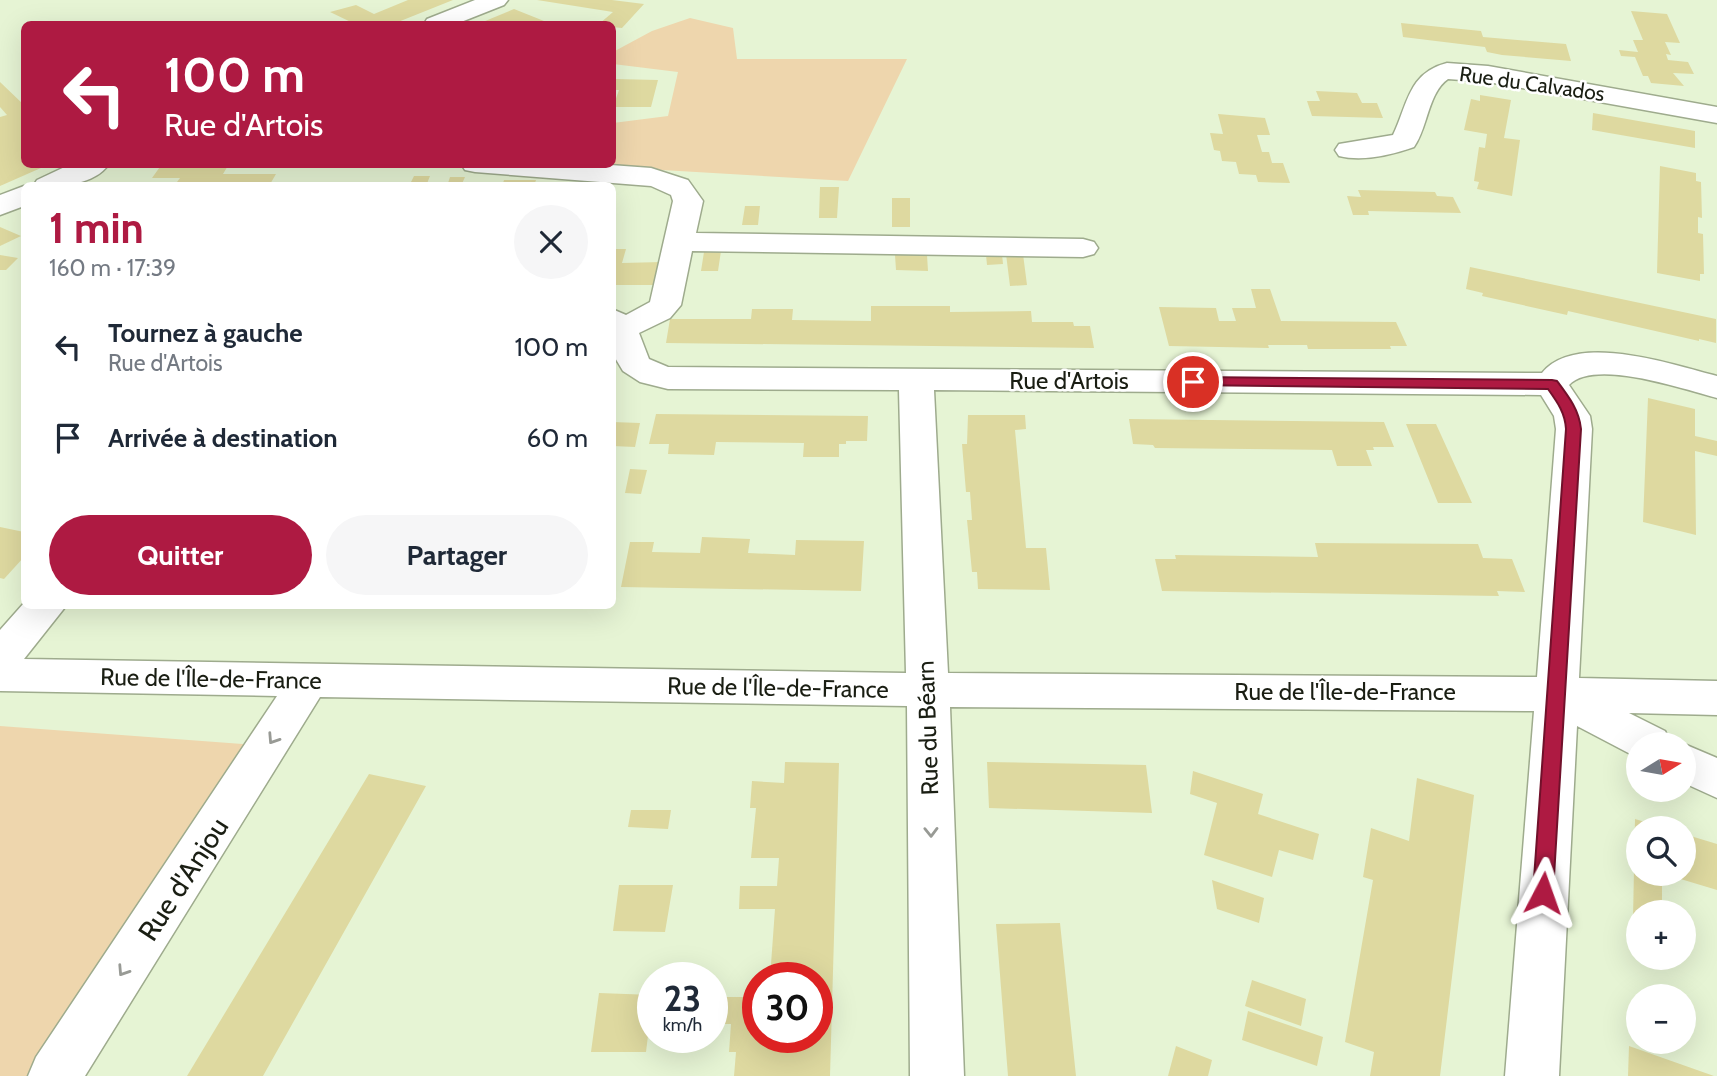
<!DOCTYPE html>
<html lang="fr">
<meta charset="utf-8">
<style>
:root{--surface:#fff;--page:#f6f6f7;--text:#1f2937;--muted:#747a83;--accent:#ae1a42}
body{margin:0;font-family:Cabin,sans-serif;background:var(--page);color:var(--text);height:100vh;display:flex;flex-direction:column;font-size:26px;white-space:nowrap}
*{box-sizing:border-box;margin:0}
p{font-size:23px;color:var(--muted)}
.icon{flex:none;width:38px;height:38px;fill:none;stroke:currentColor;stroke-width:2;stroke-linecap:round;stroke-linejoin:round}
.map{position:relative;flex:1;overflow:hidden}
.drawer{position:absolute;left:21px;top:182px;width:595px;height:427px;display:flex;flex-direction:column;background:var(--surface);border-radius:10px;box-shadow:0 7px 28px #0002}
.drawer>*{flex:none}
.guide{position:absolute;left:21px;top:21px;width:595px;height:147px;border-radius:10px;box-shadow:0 7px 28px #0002;background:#ae1a42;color:#fff;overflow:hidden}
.needle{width:46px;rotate:79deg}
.fabs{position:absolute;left:1626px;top:732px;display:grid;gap:14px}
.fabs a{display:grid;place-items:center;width:70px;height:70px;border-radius:50%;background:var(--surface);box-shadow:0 7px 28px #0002;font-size:35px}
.speed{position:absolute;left:637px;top:962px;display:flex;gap:14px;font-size:35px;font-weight:700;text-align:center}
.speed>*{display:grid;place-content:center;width:91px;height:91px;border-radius:50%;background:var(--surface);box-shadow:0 7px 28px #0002;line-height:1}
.speed small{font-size:18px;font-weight:400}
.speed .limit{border:10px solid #d22;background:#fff;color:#111}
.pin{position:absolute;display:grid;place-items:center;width:60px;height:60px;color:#fff;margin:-30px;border:4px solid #fff;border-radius:50%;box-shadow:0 2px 7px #0007}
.me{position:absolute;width:77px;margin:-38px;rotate:4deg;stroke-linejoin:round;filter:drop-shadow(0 0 5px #0008)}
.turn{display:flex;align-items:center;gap:24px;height:147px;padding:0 28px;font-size:32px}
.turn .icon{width:91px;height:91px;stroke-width:2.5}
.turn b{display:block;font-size:49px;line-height:60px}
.round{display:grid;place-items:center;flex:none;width:74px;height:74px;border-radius:37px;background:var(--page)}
.headline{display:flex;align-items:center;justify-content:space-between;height:119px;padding:0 28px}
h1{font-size:42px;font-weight:700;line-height:52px;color:var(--accent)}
.cta{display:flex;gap:14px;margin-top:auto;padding:14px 28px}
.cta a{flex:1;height:80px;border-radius:42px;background:var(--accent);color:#fff;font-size:28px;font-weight:700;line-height:80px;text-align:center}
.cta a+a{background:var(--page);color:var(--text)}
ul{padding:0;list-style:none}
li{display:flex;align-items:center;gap:21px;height:91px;padding:0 28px}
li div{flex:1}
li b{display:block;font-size:26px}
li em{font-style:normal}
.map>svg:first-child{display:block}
.green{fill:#eed6ad}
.building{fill:#ded9a0}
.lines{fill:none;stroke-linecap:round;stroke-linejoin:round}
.minor-casing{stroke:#9eab8d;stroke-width:3}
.minor{fill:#fff;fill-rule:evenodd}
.oneway{stroke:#989a95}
.route{fill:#ae1a42;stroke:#71112b;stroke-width:2}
.labels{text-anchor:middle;stroke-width:5;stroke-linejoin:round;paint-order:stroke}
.far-street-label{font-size:21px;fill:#1a1e13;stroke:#fff}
.street-label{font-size:24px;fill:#1a1e13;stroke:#fff}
.near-street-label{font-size:28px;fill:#1a1e13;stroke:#fff}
</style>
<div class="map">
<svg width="1717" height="1076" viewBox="0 0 1717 1076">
<rect width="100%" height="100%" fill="#e6f4d4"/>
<!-- green -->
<path class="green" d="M 690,18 L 733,28 L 737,59 L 907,59 L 848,181 L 577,165 L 612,164 L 613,123 L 668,116 L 678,72 L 613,64 L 613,52 L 652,31 Z
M 0,726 L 256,745 L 40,1076 L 0,1076 Z"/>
<!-- building -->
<path class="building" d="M 408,0 L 453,0 L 393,24 L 355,24 L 330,12 L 356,5 L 374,14 Z
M 537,0 L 612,0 L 644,4 L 622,28 L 612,27 L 612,24 L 599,24 L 613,12 Z
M 514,9 L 549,23 L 478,24 Z
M 1631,11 L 1667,14 L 1680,43 L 1665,42 L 1671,55 L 1666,54 L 1668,60 L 1688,62 L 1694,74 L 1673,73 L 1684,86 L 1651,83 L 1648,76 L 1643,76 L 1635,57 L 1621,56 L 1619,50 L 1638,52 L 1633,40 L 1643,40 Z
M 1401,23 L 1481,31 L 1483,37 L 1566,44 L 1571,61 L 1502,55 L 1487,52 L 1485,47 L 1403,37 Z
M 615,79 L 658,80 L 651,107 L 613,107 L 619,90 L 612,90 Z
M 0,82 L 24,105 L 24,164 L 50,164 L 0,186 L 0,117 L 7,115 L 0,107 Z
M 1316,91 L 1357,93 L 1362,103 L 1377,103 L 1383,118 L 1312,116 L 1307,101 L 1320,101 Z
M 1480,95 L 1511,100 L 1504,138 L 1520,140 L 1512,196 L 1477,189 L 1479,182 L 1474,181 L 1479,147 L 1485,148 L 1487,134 L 1464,130 L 1471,99 L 1480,101 Z
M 1593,113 L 1695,131 L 1695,148 L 1592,130 Z
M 1218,114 L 1265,118 L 1270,135 L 1257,135 L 1262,152 L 1269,152 L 1272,163 L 1283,163 L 1290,183 L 1258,182 L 1256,175 L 1239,174 L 1236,162 L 1222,161 L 1220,151 L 1214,150 L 1210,133 L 1223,134 Z
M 162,164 L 229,164 L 223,174 L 276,174 L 269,186 L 177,182 L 180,178 L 152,178 Z
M 1660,166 L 1696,173 L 1696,181 L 1701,182 L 1702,218 L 1698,217 L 1698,233 L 1703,234 L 1704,274 L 1700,274 L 1700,281 L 1657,273 Z
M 414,176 L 430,176 L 426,186 L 409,186 Z
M 450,177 L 465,177 L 461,186 L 447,186 Z
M 504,180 L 536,180 L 534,186 L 502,186 Z
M 820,187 L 839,187 L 837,218 L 819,218 Z
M 1358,190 L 1435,192 L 1437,196 L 1453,197 L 1461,213 L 1368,211 L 1369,215 L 1353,215 L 1347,196 L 1361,197 Z
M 892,198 L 910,198 L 910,227 L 892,227 Z
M 745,206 L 760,206 L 758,225 L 742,225 Z
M 0,227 L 21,236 L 0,246 Z
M 612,249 L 626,249 L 622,263 L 662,262 L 657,285 L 612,285 Z
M 721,251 L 718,271 L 701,271 L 704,252 Z
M 1002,254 L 1003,264 L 987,265 L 986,255 Z
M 1006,254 L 1023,254 L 1027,285 L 1010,286 Z
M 0,255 L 18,258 L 6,270 L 0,270 Z
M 895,255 L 927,255 L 928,271 L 896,270 Z
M 1470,267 L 1716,319 L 1716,343 L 1699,339 L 1699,341 L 1568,311 L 1567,315 L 1482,296 L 1483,293 L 1466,289 Z
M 1251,289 L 1270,289 L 1281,321 L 1396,322 L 1407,346 L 1390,346 L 1391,349 L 1308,349 L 1307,345 L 1268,345 L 1269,348 L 1169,346 L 1159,307 L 1216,308 L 1219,321 L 1236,321 L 1232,308 L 1256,308 Z
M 871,306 L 950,306 L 950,312 L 1031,311 L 1032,322 L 1073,322 L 1074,326 L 1090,326 L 1094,348 L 666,343 L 670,319 L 751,319 L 752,309 L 793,309 L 792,320 L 871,321 Z
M 1648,398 L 1695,409 L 1695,436 L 1717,441 L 1717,456 L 1695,451 L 1696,535 L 1643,522 Z
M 656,414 L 868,416 L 867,441 L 846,441 L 846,444 L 839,444 L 839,457 L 803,457 L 804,443 L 716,442 L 714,455 L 668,454 L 669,444 L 649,444 Z
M 968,415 L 1025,415 L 1026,429 L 1015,430 L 1026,548 L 1046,548 L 1050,590 L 978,589 L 977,572 L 972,572 L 967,520 L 972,520 L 970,492 L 966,492 L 962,444 L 967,444 Z
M 1129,419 L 1384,422 L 1394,447 L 1373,447 L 1374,450 L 1366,450 L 1372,466 L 1337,466 L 1332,450 L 1155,448 L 1153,445 L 1133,444 Z
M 612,422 L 640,423 L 635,447 L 612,446 Z
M 1406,424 L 1436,424 L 1472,503 L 1438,503 Z
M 630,469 L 647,470 L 641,494 L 625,493 Z
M 0,527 L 24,532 L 24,557 L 4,579 L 0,578 Z
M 702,537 L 750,539 L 748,553 L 795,555 L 796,540 L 864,541 L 861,591 L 621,587 L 630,542 L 654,542 L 652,552 L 700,553 Z
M 1315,543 L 1478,544 L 1483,558 L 1512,559 L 1525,592 L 1497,591 L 1499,596 L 1162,591 L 1155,559 L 1176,559 L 1175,555 L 1318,557 Z
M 785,762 L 839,763 L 830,1076 L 734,1076 L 736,1052 L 729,1052 L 731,1024 L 712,1024 L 712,997 L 758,997 L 758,1038 L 817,1038 L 817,978 L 770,978 L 775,909 L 739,909 L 740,886 L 777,886 L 779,858 L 751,858 L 756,808 L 750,808 L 752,781 L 784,783 Z
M 987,762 L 1146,765 L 1152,813 L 989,808 Z
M 1193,771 L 1263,794 L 1258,814 L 1319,834 L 1313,860 L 1279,850 L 1272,877 L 1204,855 L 1217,803 L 1190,794 Z
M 369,774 L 426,786 L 263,1076 L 187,1076 Z
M 1417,778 L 1474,795 L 1440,1076 L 1370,1076 L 1374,1052 L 1345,1042 L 1373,880 L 1363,877 L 1371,828 L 1409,841 Z
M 631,810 L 671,810 L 668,829 L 628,827 Z
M 1635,819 L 1661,827 L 1638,828 L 1638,873 L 1662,873 L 1662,912 L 1638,912 L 1638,920 L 1633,919 Z
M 1684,834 L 1717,844 L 1717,890 L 1664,874 L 1684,873 Z
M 1212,880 L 1264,898 L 1259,923 L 1217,909 Z
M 619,885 L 673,885 L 665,932 L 613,931 Z
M 1060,923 L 1076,1076 L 1008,1076 L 996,924 Z
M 1252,980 L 1306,999 L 1301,1026 L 1245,1006 Z
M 599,993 L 653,995 L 646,1052 L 591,1052 Z
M 1248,1011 L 1323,1037 L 1317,1066 L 1242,1040 Z
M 1176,1046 L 1212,1060 L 1208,1076 L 1168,1076 Z
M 1629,1046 L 1714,1076 L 1628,1076 Z"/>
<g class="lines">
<defs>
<path id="minor" d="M 475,0 L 508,0 L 504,5 L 456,24 L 424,24 L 427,19 Z
M 1447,63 L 1488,66 L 1717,107 L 1717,123 L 1488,82 L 1448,79 C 1428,93 1428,127 1414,147 C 1391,155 1363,162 1339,156 L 1335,150 L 1339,144 L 1393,135 C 1408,104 1408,73 1447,63 Z
M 71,164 L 109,164 C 93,187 57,186 33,186 L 37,180 Z
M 461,164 L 597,164 L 651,168 L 688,180 L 703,201 L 696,233 L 1083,239 L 1094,242 L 1098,248 L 1094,254 L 1083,257 L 692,251 L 681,305 L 670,318 L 639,333 L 649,359 L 668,367 L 1542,373 C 1576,331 1673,365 1717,376 L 1717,398 C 1685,390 1595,358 1569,385 L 1590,416 L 1592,429 L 1579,678 L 1717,681 L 1717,715 L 1629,713 L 1665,731 L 1671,744 L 1638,744 L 1638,758 L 1577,726 L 1559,1076 L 1505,1076 L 1534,711 L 950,707 L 964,1076 L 910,1076 L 907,706 L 320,697 L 85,1076 L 28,1076 L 36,1057 L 277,696 L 0,691 L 0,630 L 24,603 L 24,606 L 66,606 L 24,659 L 906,673 L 899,390 L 668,389 L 640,382 L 623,371 L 614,356 L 612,309 L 626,315 L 650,302 L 673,201 L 671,195 L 651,186 L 475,172 L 465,170 ZM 934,390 L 1541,395 L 1554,416 L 1556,429 L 1537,677 L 948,673 Z
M 24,186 L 24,206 L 0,215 L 0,195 Z
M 1684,744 L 1717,758 L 1717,798 L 1684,783 Z"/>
</defs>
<!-- minor casing -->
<use href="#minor" class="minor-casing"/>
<!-- minor -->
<use href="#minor" class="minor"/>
</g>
<!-- one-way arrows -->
<defs><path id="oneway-chevron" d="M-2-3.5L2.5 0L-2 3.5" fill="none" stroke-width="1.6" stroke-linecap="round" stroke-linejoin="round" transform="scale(1.75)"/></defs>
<g class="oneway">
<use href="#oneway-chevron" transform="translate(273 739) rotate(123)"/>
<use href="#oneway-chevron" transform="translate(931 832) rotate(89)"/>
<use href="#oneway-chevron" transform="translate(123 971) rotate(123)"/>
</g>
<!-- route -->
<path class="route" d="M 1193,377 L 1552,380 L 1557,381 C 1569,397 1579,410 1581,429 L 1553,893 L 1550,899 L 1543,902 L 1536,899 L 1533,893 L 1566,429 C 1565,413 1558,403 1548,389 L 1188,385 L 1186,382 Z"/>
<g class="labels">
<!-- far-street labels -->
<g class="far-street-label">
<text transform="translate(1532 84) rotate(8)" y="7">Rue du Calvados</text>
</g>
<!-- street labels -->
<g class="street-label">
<text x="1069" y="389">Rue d'Artois</text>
<text transform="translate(211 679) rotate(1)" y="8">Rue de l'Île-de-France</text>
<text transform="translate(778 688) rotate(1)" y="8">Rue de l'Île-de-France</text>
<text x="1345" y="700">Rue de l'Île-de-France</text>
<text transform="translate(928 728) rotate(-92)" y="8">Rue du Béarn</text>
</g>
<!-- near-street labels -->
<g class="near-street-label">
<text transform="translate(183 879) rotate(-57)" y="10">Rue d'Anjou</text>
</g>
</g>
</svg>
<div class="fabs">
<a><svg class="needle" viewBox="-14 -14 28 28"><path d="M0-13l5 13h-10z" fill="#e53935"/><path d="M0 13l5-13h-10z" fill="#747a83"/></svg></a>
<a><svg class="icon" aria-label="search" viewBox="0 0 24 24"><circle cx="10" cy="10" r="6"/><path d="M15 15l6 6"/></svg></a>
<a>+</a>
<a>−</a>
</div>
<div class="speed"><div>23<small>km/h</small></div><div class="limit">30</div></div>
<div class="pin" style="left:1193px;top:382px;background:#d93025"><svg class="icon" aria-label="arrive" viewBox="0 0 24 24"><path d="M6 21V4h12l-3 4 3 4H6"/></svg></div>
<svg class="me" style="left:1543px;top:893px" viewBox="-20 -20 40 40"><path d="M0-17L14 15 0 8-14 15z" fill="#ae1a42" stroke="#fff" stroke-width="4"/></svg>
<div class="guide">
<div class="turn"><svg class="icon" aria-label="left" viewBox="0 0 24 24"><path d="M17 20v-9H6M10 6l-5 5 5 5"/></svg><div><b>100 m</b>Rue d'Artois</div></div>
</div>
<section class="drawer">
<div class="headline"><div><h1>1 min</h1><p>160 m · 17:39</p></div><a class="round"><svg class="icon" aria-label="close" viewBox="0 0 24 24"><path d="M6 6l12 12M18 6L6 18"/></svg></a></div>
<ul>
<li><svg class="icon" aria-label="left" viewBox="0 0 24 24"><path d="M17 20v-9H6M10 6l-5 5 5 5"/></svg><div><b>Tournez à gauche</b><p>Rue d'Artois</p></div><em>100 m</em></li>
<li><svg class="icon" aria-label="arrive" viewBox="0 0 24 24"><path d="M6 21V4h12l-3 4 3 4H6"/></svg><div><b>Arrivée à destination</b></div><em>60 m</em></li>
</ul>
<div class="cta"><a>Quitter</a><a>Partager</a></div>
</section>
</div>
